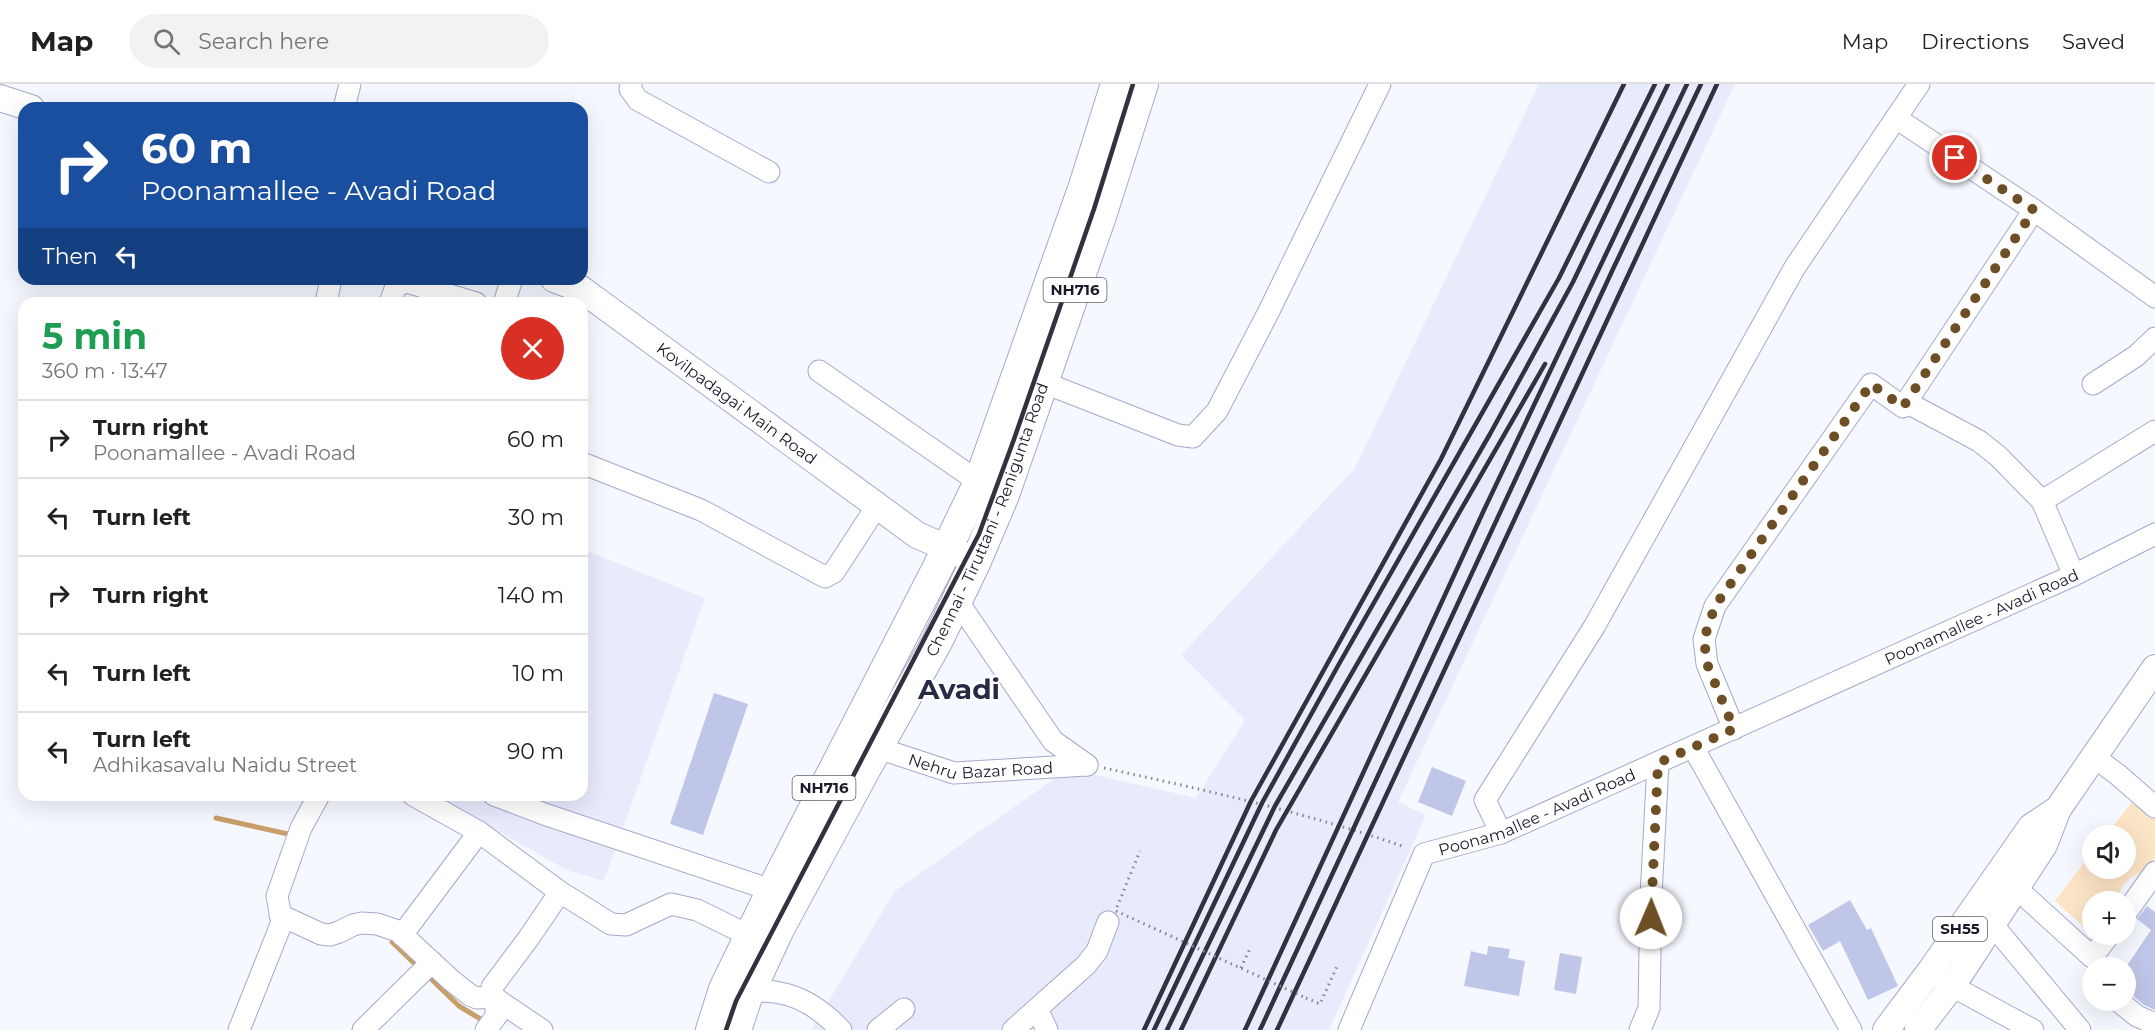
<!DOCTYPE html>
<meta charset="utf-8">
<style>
:root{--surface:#fff;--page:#f2f2f2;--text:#202124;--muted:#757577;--line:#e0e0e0}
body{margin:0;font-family:Montserrat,sans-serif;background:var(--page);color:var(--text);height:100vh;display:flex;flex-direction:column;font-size:22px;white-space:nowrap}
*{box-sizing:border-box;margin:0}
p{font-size:20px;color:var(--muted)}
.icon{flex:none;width:33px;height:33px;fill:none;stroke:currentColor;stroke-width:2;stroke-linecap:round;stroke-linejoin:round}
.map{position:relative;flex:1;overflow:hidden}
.sheet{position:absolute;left:18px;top:213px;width:570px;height:504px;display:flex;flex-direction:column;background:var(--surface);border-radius:18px;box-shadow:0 6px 24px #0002}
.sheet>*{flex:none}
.hud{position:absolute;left:18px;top:18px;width:570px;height:183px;border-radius:18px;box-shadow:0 6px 24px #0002;background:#1a4fa0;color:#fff;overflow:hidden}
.tools{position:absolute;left:2082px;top:741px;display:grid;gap:12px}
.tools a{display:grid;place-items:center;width:54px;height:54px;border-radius:50%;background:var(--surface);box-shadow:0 6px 24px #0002;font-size:30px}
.pin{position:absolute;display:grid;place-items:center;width:51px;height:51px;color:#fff;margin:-26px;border:3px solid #fff;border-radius:50%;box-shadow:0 2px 6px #0007}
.me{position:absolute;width:66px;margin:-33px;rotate:1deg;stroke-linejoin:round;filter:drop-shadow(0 0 4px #0008)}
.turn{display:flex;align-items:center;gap:21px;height:126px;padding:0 24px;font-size:27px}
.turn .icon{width:78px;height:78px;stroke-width:2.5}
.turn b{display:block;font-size:42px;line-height:51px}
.then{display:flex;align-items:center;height:57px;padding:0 24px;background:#0003;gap:12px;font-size:22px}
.round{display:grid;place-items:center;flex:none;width:63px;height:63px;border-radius:32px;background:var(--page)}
.overview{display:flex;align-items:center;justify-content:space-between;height:102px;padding:0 24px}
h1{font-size:36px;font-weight:700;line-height:45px;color:#1e9e55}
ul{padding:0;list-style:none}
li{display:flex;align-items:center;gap:18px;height:78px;padding:0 24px;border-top:2px solid var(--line)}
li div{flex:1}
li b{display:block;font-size:22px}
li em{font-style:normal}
header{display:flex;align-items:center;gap:36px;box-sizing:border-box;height:84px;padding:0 30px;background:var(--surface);border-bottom:2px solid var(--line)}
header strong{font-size:28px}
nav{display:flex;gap:33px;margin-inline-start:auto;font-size:21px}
.search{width:420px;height:54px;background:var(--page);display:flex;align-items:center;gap:15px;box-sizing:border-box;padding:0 21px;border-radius:33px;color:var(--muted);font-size:22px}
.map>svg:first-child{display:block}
.built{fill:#e8ebfc}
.green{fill:#fce4c6}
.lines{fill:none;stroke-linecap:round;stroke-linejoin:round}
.stream{stroke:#c89f69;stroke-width:5}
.building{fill:#c0c6e8}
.minor-casing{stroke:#a4a9ca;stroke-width:23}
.major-casing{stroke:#a4a9ca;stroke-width:28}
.highway-casing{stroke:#a4a9ca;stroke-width:32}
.path{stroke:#848690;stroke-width:3;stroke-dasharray:1.5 4.5;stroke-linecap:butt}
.minor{stroke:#fff;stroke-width:21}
.major{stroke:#fff;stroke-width:26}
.highway{stroke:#fff;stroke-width:30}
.rail{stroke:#31323e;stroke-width:4.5}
.path-bridge{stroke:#848690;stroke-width:3;stroke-dasharray:1.5 4.5;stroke-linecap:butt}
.route{stroke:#6e4f25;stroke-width:10;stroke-dasharray:0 18}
.labels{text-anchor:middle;stroke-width:4.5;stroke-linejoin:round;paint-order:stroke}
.shield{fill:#fff;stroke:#5f5f68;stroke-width:1.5}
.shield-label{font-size:15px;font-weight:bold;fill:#1a1b28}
.street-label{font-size:16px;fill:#1a1b28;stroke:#fff}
.town-label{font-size:28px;font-weight:bold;fill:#262a44;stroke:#fff}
</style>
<header>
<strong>Map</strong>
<div class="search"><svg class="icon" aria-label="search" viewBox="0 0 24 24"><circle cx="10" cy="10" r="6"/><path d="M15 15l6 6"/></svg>Search here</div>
<nav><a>Map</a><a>Directions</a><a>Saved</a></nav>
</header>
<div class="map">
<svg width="2155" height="946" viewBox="0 0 2155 946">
<rect width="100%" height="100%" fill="#f6f8ff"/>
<!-- built -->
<path class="built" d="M 1539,0 L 1735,0 L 1398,718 L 1426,731 L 1329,946 L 811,946 L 895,807 L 1068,685 L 1196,714 L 1245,636 L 1181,571 L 1355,384 Z
M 582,465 L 705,514 L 604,797 L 567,786 L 433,711 L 582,711 Z"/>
<!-- green -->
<path class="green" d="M 2138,710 L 2155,724 L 2155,773 L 2144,788 C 2128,792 2120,801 2118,817 L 2092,818 L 2092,850 L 2055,817 L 2092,768 L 2092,784 L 2126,784 L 2126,752 L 2106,751 Z"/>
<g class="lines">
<!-- stream -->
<path class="stream" d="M 216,734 L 288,750
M 392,858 L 419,884
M 426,890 L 459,922 L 482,936"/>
</g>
<!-- building -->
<path class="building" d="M 714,609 L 748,620 L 703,751 L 670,740 Z
M 1432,683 L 1466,697 L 1452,732 L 1418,718 Z
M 1850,816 L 1867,846 L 1871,844 L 1898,902 L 1868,916 L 1840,857 L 1823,867 L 1808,841 Z
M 2147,822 L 2155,828 L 2155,926 L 2144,921 L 2126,906 L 2126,883 L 2151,846 L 2137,835 Z
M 1488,862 L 1510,865 L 1508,874 L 1525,877 L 1519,912 L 1464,902 L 1471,867 L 1487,871 Z
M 1560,869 L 1582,873 L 1576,910 L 1554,906 Z"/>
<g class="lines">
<defs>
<g id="minor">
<path d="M 631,0 L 630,5 L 638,16 L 769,88"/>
<path d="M 344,24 L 350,0"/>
<path d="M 1896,34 L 2034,126 L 2155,213"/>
<path d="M 326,219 L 331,195"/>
<path d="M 390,219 L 396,202 L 407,198 L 476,219"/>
<path d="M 504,219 L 512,195"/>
<path d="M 819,287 L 979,398"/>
<path d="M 1032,294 L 1178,351 L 1193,353 L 1217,327 L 1269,227 L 1380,0"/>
<path d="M 2093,300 L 2136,272 L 2155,254"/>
<path d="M 1906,318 L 1979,357 L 1998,372 L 2042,417 L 2074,491"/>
<path d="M 582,379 L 701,426 L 825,493 L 834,488 L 877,422"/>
<path d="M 2042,417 L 2155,347"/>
<path d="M 958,518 L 1053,657 L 1087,681"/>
<path d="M 1734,645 L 1707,580 L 1704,555 L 1715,522 L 1871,300 L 1903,323 L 2034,126"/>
<path d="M 1693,663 L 1851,946"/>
<path id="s1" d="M 878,664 L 954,689 L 1087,681"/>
<path d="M 2094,673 L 2117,690 L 2155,723"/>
<path d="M 413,711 L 479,748 L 560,808 L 528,855 L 492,903 L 497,931 L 486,946"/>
<path d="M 494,711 L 544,730 L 783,810"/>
<path d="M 1501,749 L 1485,716 L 1594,543 L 1795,183 L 1919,0"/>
<path d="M 2016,804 L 2092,873 L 2110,850"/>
<path d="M 560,808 L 611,840 L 626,841 L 671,820 L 697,826 L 750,852"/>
<path d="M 2126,829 L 2155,788"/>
<path d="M 280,831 L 321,850 L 330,851 L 339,848 L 353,841 L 362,839 L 377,840 L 398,847 L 451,896 L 470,911 L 477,914 L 493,913 L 542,946"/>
<path d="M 1992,840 L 2080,946"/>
<path d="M 402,851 L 479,748"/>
<path d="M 1931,886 L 1952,902 L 2033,946"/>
<path d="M 751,906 C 760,907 771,907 780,909 C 803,913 825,929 841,946"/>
<path d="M 2117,916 L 2137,932 L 2155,940"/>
<path d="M 1037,925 L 1047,946"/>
<path d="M 239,946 L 282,838 L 277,812 L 301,744 L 319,711"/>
<path d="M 363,946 L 432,878"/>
<path d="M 878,946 L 904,925"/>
<path d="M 1013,946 L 1086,881 L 1097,867 L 1108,838"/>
<path id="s2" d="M 1349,946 L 1424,770 L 1501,749 L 2074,491 L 2155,450"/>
<path d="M 1640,946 L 1649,924 L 1651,812 L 1658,679"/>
</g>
<g id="major">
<path d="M 0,14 L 31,24"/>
<path id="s3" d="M 554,195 L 581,205 L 917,451 L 965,472"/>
<path d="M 1886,946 L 1931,886 L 2031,743 L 2058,725"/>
<path d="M 1918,946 L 1952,902 L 2016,804 L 2044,761 L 2058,725 L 2155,584"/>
</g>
<g id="highway">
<path d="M 711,946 L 724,905 L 772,806 L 937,485 L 979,398 L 1084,102 L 1116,0"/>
<path id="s4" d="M 736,946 L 746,916 L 779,845 L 866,684 L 937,558 L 976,477 L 1004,411 L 1102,129 L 1143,0"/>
</g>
</defs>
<!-- minor casing -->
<use href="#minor" class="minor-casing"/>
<!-- major casing -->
<use href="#major" class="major-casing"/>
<!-- highway casing -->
<use href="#highway" class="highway-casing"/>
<!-- path -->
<path class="path" d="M 1104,684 C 1206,706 1307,729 1405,763
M 1117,823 L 1140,767
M 1241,884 L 1251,862
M 1306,914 L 1320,920 L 1338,880"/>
<!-- minor -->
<use href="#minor" class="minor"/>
<!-- major -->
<use href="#major" class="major"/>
<!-- highway -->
<use href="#highway" class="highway"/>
<!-- rail -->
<path class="rail" d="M 726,946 L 736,917 L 979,450 L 1013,358 L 1094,125 L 1133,0
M 1144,946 L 1251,717 L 1441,375 L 1624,0
M 1154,946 L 1262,719 L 1339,580 L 1559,194 L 1655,0
M 1167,946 L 1275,722 L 1490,350 L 1573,198 L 1668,0
M 1181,946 L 1276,746 L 1545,280
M 1245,946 L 1484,426 L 1687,0
M 1260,946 L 1613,185 L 1701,0
M 1277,946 L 1717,0"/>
<!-- path-bridge -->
<path class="path-bridge" d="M 1116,827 L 1306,914"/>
</g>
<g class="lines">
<!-- route -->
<path class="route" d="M 1651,834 L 1658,679 L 1734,645 L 1707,580 L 1704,555 L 1715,522 L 1871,300 L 1903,323 L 2034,126 L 1955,74"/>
</g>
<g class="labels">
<!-- shield labels -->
<g class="shield">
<rect x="1043.5" y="194" width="63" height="24" rx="4.5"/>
<rect x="792.5" y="692" width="63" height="24" rx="4.5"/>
<rect x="1933" y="833" width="54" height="24" rx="4.5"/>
</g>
<g class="shield-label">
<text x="1075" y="211">NH716</text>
<text x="824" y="709">NH716</text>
<text x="1960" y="850">SH55</text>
</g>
<!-- street labels -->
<g class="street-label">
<text dy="6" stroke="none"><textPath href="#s3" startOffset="222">Kovilpadagai Main Road</textPath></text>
<text dy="6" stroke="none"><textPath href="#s4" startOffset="570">Chennai - Tiruttani - Renigunta Road</textPath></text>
<text dy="6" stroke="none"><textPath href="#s2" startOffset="798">Poonamallee - Avadi Road</textPath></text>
<text dy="6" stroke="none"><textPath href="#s1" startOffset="106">Nehru Bazar Road</textPath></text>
<text dy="6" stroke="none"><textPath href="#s2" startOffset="312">Poonamallee - Avadi Road</textPath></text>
</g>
<!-- town labels -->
<g class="town-label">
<text x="959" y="615">Avadi</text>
</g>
</g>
</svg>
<div class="tools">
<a><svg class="icon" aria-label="sound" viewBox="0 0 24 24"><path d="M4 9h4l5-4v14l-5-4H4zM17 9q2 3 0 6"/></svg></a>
<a>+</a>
<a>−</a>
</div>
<div class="pin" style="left:1955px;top:74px;background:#d93025"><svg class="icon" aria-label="arrive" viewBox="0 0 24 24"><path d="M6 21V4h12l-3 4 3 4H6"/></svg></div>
<svg class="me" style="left:1651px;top:834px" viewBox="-20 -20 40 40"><circle r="19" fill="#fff"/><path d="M0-13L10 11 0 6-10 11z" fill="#6e4f25"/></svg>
<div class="hud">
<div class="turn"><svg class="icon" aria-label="right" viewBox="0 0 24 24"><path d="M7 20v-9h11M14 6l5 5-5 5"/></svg><div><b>60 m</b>Poonamallee - Avadi Road</div></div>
<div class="then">Then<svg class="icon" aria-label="left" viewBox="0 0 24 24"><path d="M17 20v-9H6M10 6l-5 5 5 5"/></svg></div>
</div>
<section class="sheet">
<div class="overview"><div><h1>5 min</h1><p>360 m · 13:47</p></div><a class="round" style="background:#d93025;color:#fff"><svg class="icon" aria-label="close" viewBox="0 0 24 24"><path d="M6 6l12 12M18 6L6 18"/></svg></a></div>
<ul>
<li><svg class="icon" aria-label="right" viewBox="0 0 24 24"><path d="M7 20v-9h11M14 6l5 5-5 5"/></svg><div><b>Turn right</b><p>Poonamallee - Avadi Road</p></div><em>60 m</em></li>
<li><svg class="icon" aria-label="left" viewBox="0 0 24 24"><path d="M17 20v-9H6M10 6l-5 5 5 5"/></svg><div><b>Turn left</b></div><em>30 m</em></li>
<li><svg class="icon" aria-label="right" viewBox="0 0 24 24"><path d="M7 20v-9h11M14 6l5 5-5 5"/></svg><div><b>Turn right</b></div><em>140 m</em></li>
<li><svg class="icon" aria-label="left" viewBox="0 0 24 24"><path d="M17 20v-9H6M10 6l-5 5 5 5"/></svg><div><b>Turn left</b></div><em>10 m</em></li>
<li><svg class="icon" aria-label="left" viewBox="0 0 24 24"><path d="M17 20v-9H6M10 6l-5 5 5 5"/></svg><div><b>Turn left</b><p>Adhikasavalu Naidu Street</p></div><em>90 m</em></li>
</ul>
</section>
</div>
